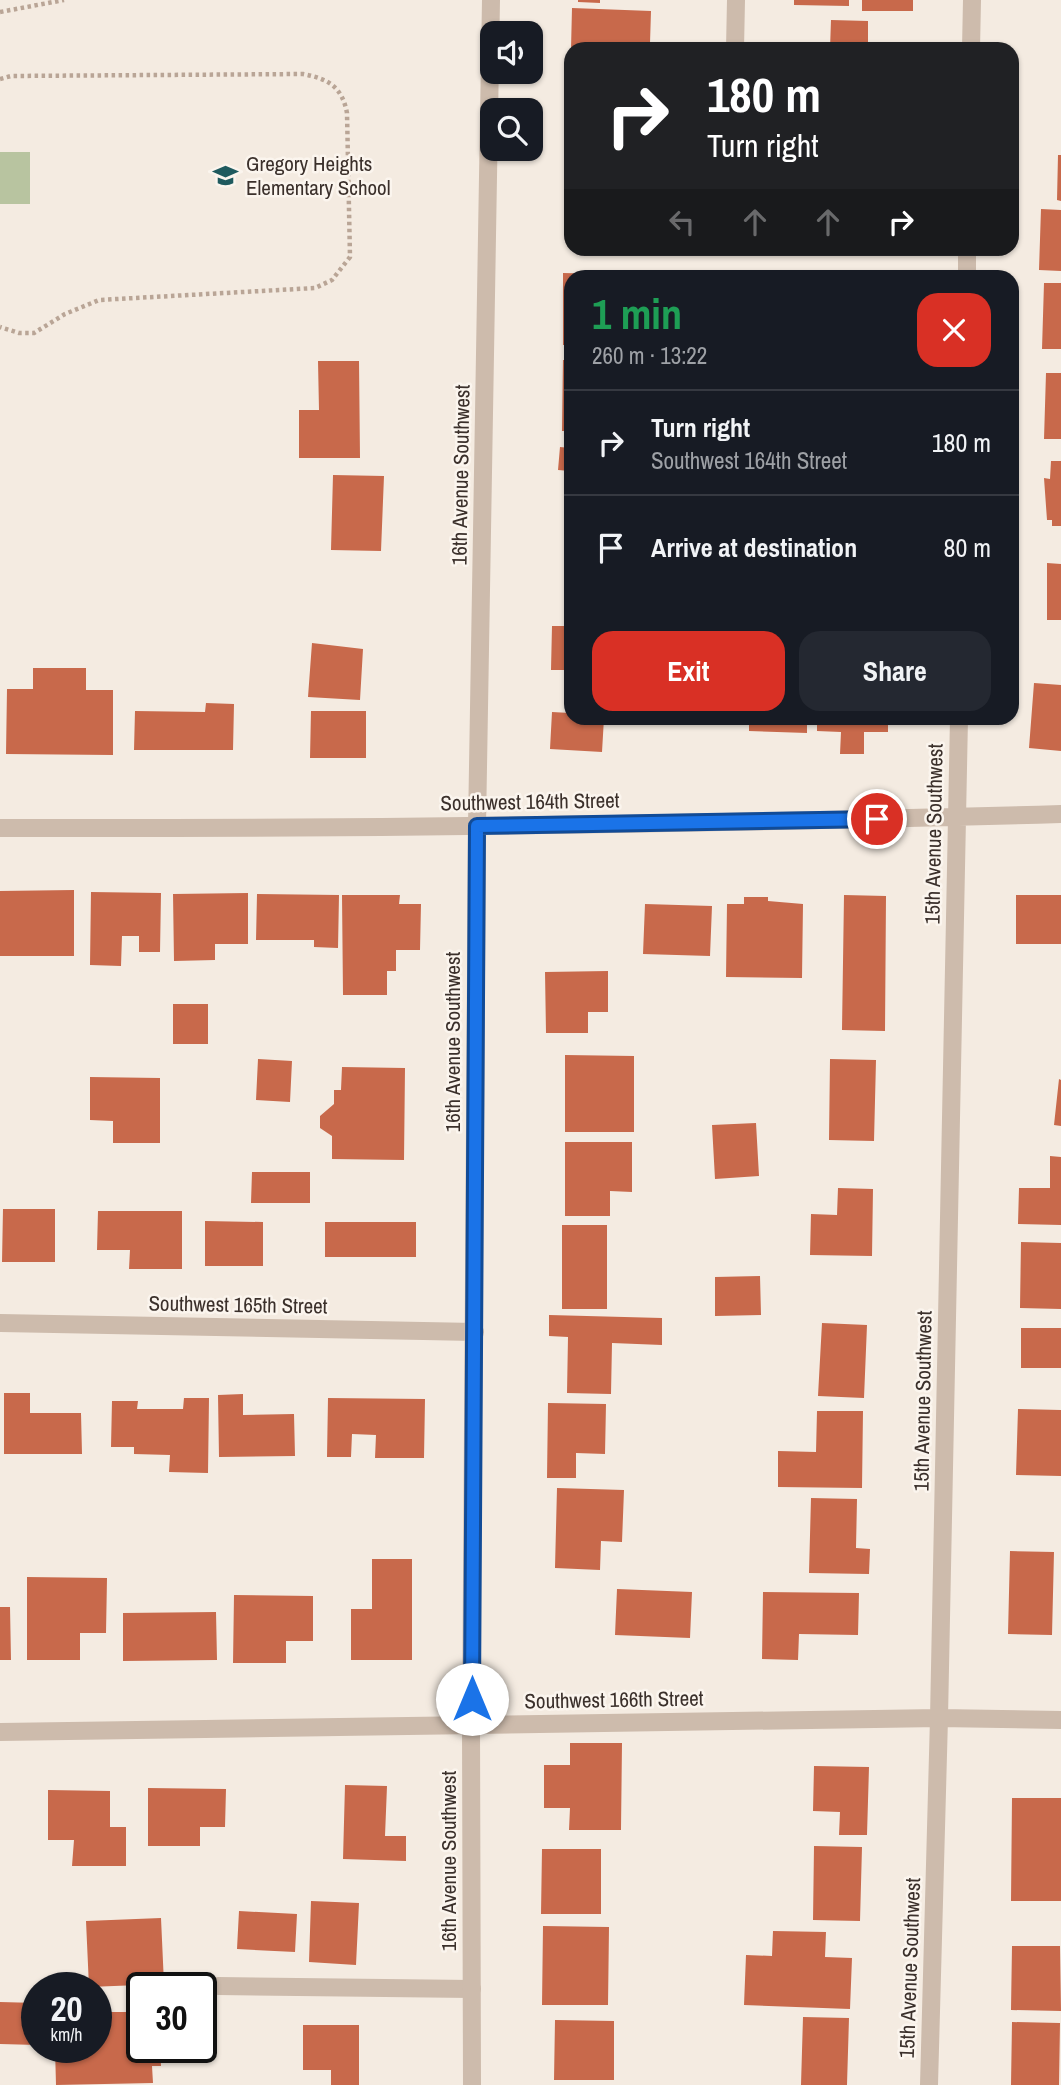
<!DOCTYPE html>
<meta charset="utf-8">
<style>
:root{--surface:#171b24;--page:#242831;--text:#f1f3f6;--muted:#9ea1a6;--line:#363941;--accent:#d93025}
body{margin:0;font-family:"Archivo Narrow",sans-serif;background:var(--page);color:var(--text);height:100vh;display:flex;flex-direction:column;font-size:26px;white-space:nowrap}
*{box-sizing:border-box;margin:0}
p{font-size:23px;color:var(--muted)}
.icon{flex:none;width:38px;height:38px;fill:none;stroke:currentColor;stroke-width:2;stroke-linecap:round;stroke-linejoin:round}
.map{position:relative;flex:1;overflow:hidden}
.side{position:absolute;left:564px;top:270px;width:455px;height:455px;display:flex;flex-direction:column;background:var(--surface);border-radius:21px;box-shadow:0 2px 5px #0004}
.side>*{flex:none}
.banner{position:absolute;left:564px;top:42px;width:455px;height:214px;border-radius:21px;box-shadow:0 2px 5px #0004;background:#202124;color:#fff;overflow:hidden}
.buttons{position:absolute;left:480px;top:21px;display:grid;gap:14px}
.buttons a{display:grid;place-items:center;width:63px;height:63px;border-radius:14px;background:var(--surface);box-shadow:0 2px 5px #0004;font-size:35px}
.speed{position:absolute;left:21px;top:1972px;display:flex;gap:14px;font-size:35px;font-weight:700;text-align:center}
.speed>*{display:grid;place-content:center;width:91px;height:91px;border-radius:50%;background:var(--surface);box-shadow:0 2px 5px #0004;line-height:1}
.speed small{font-size:18px;font-weight:400}
.speed .limit{border:4px solid #111;border-radius:10px;background:#fff;color:#111}
.pin{position:absolute;display:grid;place-items:center;width:60px;height:60px;color:#fff;margin:-30px;border:4px solid #fff;border-radius:50%;box-shadow:0 2px 7px #0007}
.me{position:absolute;width:77px;margin:-38px;rotate:0deg;stroke-linejoin:round;filter:drop-shadow(0 0 5px #0008)}
.turn{display:flex;align-items:center;gap:24px;height:147px;padding:0 28px;font-size:32px}
.turn .icon{width:91px;height:91px;stroke-width:2.5}
.turn b{display:block;font-size:49px;line-height:60px}
.lanes{display:flex;align-items:center;height:66px;padding:0 28px;background:#0003;justify-content:center;gap:35px;direction:ltr}
.lanes .off{opacity:.35}
.round{display:grid;place-items:center;flex:none;width:74px;height:74px;border-radius:21px;background:var(--page)}
.summary{display:flex;align-items:center;justify-content:space-between;height:119px;padding:0 28px}
h1{font-size:42px;font-weight:800;line-height:52px;color:#1e9e55}
.button{display:flex;gap:14px;margin-top:auto;padding:14px 28px}
.button a{flex:1;height:80px;border-radius:21px;background:var(--accent);color:#fff;font-size:28px;font-weight:800;line-height:80px;text-align:center}
.button a+a{background:var(--page);color:var(--text)}
ul{padding:0;list-style:none}
li{display:flex;align-items:center;gap:21px;height:105px;padding:0 28px;border-top:2px solid var(--line)}
li div{flex:1}
li b{display:block;font-size:26px}
li em{font-style:normal}
.map>svg:first-child{display:block}
.green{fill:#b8c4a0}
.building{fill:#c8694b}
.lines{fill:none;stroke-linecap:round;stroke-linejoin:round}
.path{stroke:#b9a596;stroke-width:4.5;stroke-dasharray:3.5 3.5;stroke-linecap:butt}
.lane{stroke:#cdbbac;stroke-width:18}
.street{stroke:#cdbbac;stroke-width:18}
.route-casing{stroke:#114b97;stroke-width:18}
.route{stroke:#1a73e8;stroke-width:12}
.labels{text-anchor:middle;stroke-width:5;stroke-linejoin:round;paint-order:stroke}
.poi-label{font-size:21px;fill:#3b302b;stroke:#fbf5ee;text-anchor:start}
.street-label{font-size:21px;fill:#3b302b;stroke:#fbf5ee}
</style>
<div class="map">
<svg width="1061" height="2085" viewBox="0 0 1061 2085">
<rect width="100%" height="100%" fill="#f4ebe1"/>
<!-- green -->
<path class="green" d="M 0,152 L 30,152 L 30,204 L 0,204 Z"/>
<!-- building -->
<path class="building" d="M 578,0 L 600,0 L 600,3 L 578,2 Z
M 794,0 L 849,0 L 849,6 L 794,5 Z
M 862,0 L 913,0 L 913,11 L 862,11 Z
M 572,8 L 651,11 L 650,43 L 615,42 L 615,49 L 571,49 Z
M 831,20 L 868,21 L 868,49 L 830,49 Z
M 568,137 L 570,137 L 570,167 L 568,167 Z
M 1058,155 L 1061,155 L 1061,201 L 1057,200 Z
M 1041,209 L 1061,210 L 1061,271 L 1039,270 Z
M 607,248 L 657,248 L 657,254 L 607,254 Z
M 810,248 L 902,248 L 902,252 L 810,251 Z
M 563,273 L 606,274 L 606,276 L 570,276 L 570,345 L 563,345 Z
M 1044,283 L 1061,283 L 1061,349 L 1042,349 Z
M 563,360 L 570,360 L 570,431 L 562,431 Z
M 318,361 L 359,361 L 360,458 L 299,458 L 299,410 L 319,410 Z
M 1046,373 L 1061,373 L 1061,439 L 1044,439 Z
M 560,447 L 570,448 L 570,471 L 558,470 Z
M 1051,461 L 1061,461 L 1061,526 L 1052,526 L 1052,520 L 1047,520 L 1044,478 L 1050,479 Z
M 333,475 L 384,476 L 381,551 L 331,550 Z
M 1047,563 L 1061,564 L 1061,620 L 1047,620 Z
M 552,626 L 570,626 L 570,670 L 551,670 Z
M 312,643 L 363,649 L 360,700 L 308,697 Z
M 33,668 L 86,668 L 86,690 L 113,690 L 113,755 L 6,754 L 7,689 L 33,689 Z
M 1034,683 L 1061,685 L 1061,751 L 1029,748 Z
M 206,703 L 234,704 L 233,750 L 134,750 L 135,711 L 205,712 Z
M 311,711 L 366,711 L 366,758 L 310,758 Z
M 552,712 L 570,713 L 570,718 L 604,718 L 602,752 L 550,749 Z
M 749,718 L 807,718 L 807,733 L 749,731 Z
M 817,718 L 888,718 L 888,732 L 864,732 L 864,754 L 840,754 L 841,732 L 817,731 Z
M 74,890 L 74,956 L 0,956 L 0,891 Z
M 91,892 L 161,893 L 160,952 L 139,952 L 139,936 L 122,936 L 121,966 L 90,965 Z
M 248,893 L 248,944 L 215,944 L 215,960 L 174,961 L 173,894 Z
M 257,894 L 339,895 L 338,948 L 314,947 L 314,940 L 256,940 Z
M 342,895 L 400,895 L 399,904 L 421,904 L 420,950 L 396,950 L 396,971 L 387,971 L 387,995 L 343,995 Z
M 844,895 L 886,896 L 885,1031 L 842,1030 Z
M 1016,895 L 1061,895 L 1061,944 L 1016,944 Z
M 744,897 L 768,897 L 768,901 L 803,904 L 802,978 L 726,977 L 727,904 L 744,904 Z
M 645,904 L 712,906 L 710,956 L 643,954 Z
M 608,971 L 608,1012 L 588,1012 L 588,1033 L 546,1033 L 545,972 Z
M 173,1004 L 208,1004 L 208,1044 L 173,1044 Z
M 565,1055 L 634,1056 L 634,1132 L 565,1132 Z
M 258,1059 L 292,1061 L 290,1102 L 256,1100 Z
M 830,1059 L 876,1060 L 874,1141 L 829,1140 Z
M 342,1067 L 405,1068 L 404,1160 L 332,1159 L 332,1136 L 320,1128 L 320,1116 L 334,1104 L 334,1090 L 341,1090 Z
M 90,1077 L 160,1078 L 160,1143 L 113,1143 L 113,1121 L 90,1120 Z
M 1059,1079 L 1061,1080 L 1061,1126 L 1054,1125 Z
M 756,1123 L 759,1176 L 715,1179 L 712,1125 Z
M 565,1142 L 632,1142 L 632,1192 L 610,1191 L 610,1216 L 565,1216 Z
M 1050,1156 L 1061,1157 L 1061,1225 L 1018,1224 L 1019,1188 L 1050,1188 Z
M 252,1172 L 310,1172 L 310,1203 L 251,1203 Z
M 838,1188 L 873,1189 L 872,1256 L 810,1255 L 811,1214 L 837,1215 Z
M 3,1209 L 55,1209 L 55,1262 L 2,1262 Z
M 98,1211 L 182,1211 L 182,1269 L 129,1269 L 130,1250 L 97,1250 Z
M 205,1221 L 263,1222 L 263,1266 L 205,1266 Z
M 325,1222 L 416,1222 L 416,1257 L 325,1257 Z
M 562,1225 L 607,1225 L 607,1309 L 562,1309 Z
M 1021,1242 L 1061,1243 L 1061,1309 L 1020,1308 Z
M 760,1276 L 761,1315 L 715,1316 L 715,1277 Z
M 549,1315 L 662,1318 L 662,1345 L 612,1343 L 611,1394 L 567,1393 L 568,1337 L 549,1336 Z
M 822,1323 L 867,1325 L 864,1398 L 818,1396 Z
M 1021,1328 L 1061,1328 L 1061,1368 L 1021,1368 Z
M 4,1393 L 30,1393 L 30,1413 L 81,1413 L 82,1454 L 4,1454 Z
M 243,1394 L 243,1415 L 294,1414 L 295,1456 L 219,1457 L 218,1395 Z
M 184,1398 L 209,1398 L 208,1473 L 169,1472 L 170,1455 L 134,1454 L 134,1447 L 111,1447 L 112,1401 L 138,1401 L 137,1409 L 183,1409 Z
M 328,1398 L 425,1399 L 424,1458 L 375,1458 L 376,1435 L 352,1434 L 351,1457 L 327,1457 Z
M 548,1403 L 606,1404 L 605,1454 L 576,1453 L 576,1478 L 547,1478 Z
M 1018,1409 L 1061,1410 L 1061,1476 L 1016,1475 Z
M 817,1411 L 863,1411 L 862,1488 L 778,1487 L 778,1451 L 816,1452 Z
M 557,1488 L 624,1490 L 622,1542 L 601,1541 L 600,1570 L 555,1568 Z
M 811,1498 L 857,1499 L 856,1548 L 870,1549 L 869,1574 L 809,1573 Z
M 1010,1551 L 1054,1552 L 1052,1635 L 1008,1634 Z
M 372,1559 L 412,1559 L 412,1660 L 351,1660 L 351,1609 L 372,1609 Z
M 27,1577 L 107,1578 L 106,1633 L 80,1633 L 80,1660 L 27,1660 Z
M 617,1589 L 692,1592 L 690,1638 L 615,1635 Z
M 763,1592 L 859,1593 L 858,1635 L 799,1634 L 798,1660 L 762,1659 Z
M 234,1595 L 313,1596 L 313,1641 L 286,1641 L 286,1663 L 233,1663 Z
M 0,1607 L 10,1607 L 11,1660 L 0,1660 Z
M 216,1612 L 217,1660 L 123,1661 L 123,1613 Z
M 570,1743 L 622,1743 L 621,1830 L 569,1830 L 570,1808 L 544,1808 L 544,1765 L 570,1765 Z
M 814,1766 L 869,1767 L 867,1835 L 839,1835 L 840,1812 L 813,1811 Z
M 345,1785 L 387,1786 L 385,1836 L 406,1836 L 406,1861 L 343,1859 Z
M 148,1788 L 226,1789 L 225,1827 L 200,1827 L 200,1846 L 148,1846 Z
M 48,1790 L 110,1791 L 110,1827 L 126,1827 L 126,1866 L 72,1866 L 74,1840 L 48,1840 Z
M 1012,1798 L 1061,1798 L 1061,1901 L 1011,1901 Z
M 814,1846 L 862,1847 L 860,1921 L 813,1920 Z
M 542,1849 L 601,1849 L 601,1914 L 541,1914 Z
M 311,1901 L 359,1903 L 356,1965 L 309,1962 Z
M 239,1911 L 297,1914 L 295,1952 L 237,1949 Z
M 161,1918 L 164,1984 L 89,1987 L 86,1921 Z
M 543,1926 L 609,1927 L 608,2005 L 542,2005 Z
M 773,1931 L 826,1932 L 825,1957 L 852,1958 L 850,2009 L 744,2005 L 746,1955 L 772,1956 Z
M 1012,1946 L 1060,1946 L 1061,2011 L 1011,2010 Z
M 0,2002 L 37,2003 L 37,2045 L 0,2044 Z
M 96,2012 L 142,2012 L 142,2048 L 160,2048 L 161,2066 L 152,2066 L 153,2083 L 56,2085 L 55,2048 L 96,2048 Z
M 803,2017 L 849,2018 L 847,2085 L 801,2085 Z
M 555,2020 L 614,2021 L 614,2080 L 554,2080 Z
M 1012,2022 L 1060,2023 L 1059,2085 L 1011,2085 Z
M 303,2025 L 359,2025 L 359,2085 L 331,2085 L 331,2070 L 303,2070 Z"/>
<g class="lines">
<!-- path -->
<path class="path" d="M 0,12 L 64,0
M 0,79 L 11,76 L 303,74 C 329,79 342,87 347,113 L 350,257 L 332,280 L 315,288 L 99,300 L 65,314 L 34,333 L 19,333 L 0,327"/>
<!-- lane -->
<path class="lane" d="M 735,49 L 736,0
M 218,1986 L 472,1989"/>
<!-- street -->
<path class="street" d="M 971,49 L 972,0
M 967,276 L 967,248
M 0,828 C 354,829 707,824 1061,814
M 0,1323 L 475,1332
M 0,1732 L 939,1718 L 1061,1720
M 472,2085 L 471,1725 L 477,826 L 491,0
M 929,2085 L 939,1718 L 959,718"/>
</g>
<g class="lines">
<defs>
<path id="route" d="M 472,1699 L 477,826 L 877,819"/>
</defs>
<!-- route casing -->
<use href="#route" class="route-casing"/>
<!-- route -->
<use href="#route" class="route"/>
</g>
<!-- icons -->
<defs>
<symbol id="school-bare" viewBox="-9 -9 18 18"><path d="M0-5L7-2L0 1L-7-2ZM-4 1L0 2.5L4 1V4Q0 6-4 4Z" fill="#1f5a5e" stroke="#fbf5ee" stroke-width="2.5" paint-order="stroke"/></symbol>
</defs>
<g fill-rule="evenodd">
<use href="#school-bare" x="208" y="158" width="35" height="35"/>
</g>
<g class="labels">
<!-- poi labels -->
<g class="poi-label">
<text x="246" y="171">Gregory Heights<tspan x="246" dy="24">Elementary School</tspan></text>
</g>
<!-- street labels -->
<g class="street-label">
<text transform="translate(461 475) rotate(-89)" y="7">16th Avenue Southwest</text>
<text transform="translate(530 802) rotate(-1)" y="7">Southwest 164th Street</text>
<text transform="translate(934 834) rotate(-89)" y="7">15th Avenue Southwest</text>
<text transform="translate(453 1042) rotate(-90)" y="7">16th Avenue Southwest</text>
<text transform="translate(238 1305) rotate(1)" y="7">Southwest 165th Street</text>
<text transform="translate(923 1401) rotate(-89)" y="7">15th Avenue Southwest</text>
<text transform="translate(614 1700) rotate(-1)" y="7">Southwest 166th Street</text>
<text transform="translate(449 1861) rotate(-90)" y="7">16th Avenue Southwest</text>
<text transform="translate(910 1968) rotate(-88)" y="7">15th Avenue Southwest</text>
</g>
</g>
</svg>
<div class="buttons">
<a><svg class="icon" aria-label="sound" viewBox="0 0 24 24"><path d="M4 9h4l5-4v14l-5-4H4zM17 9q2 3 0 6"/></svg></a>
<a><svg class="icon" aria-label="search" viewBox="0 0 24 24"><circle cx="10" cy="10" r="6"/><path d="M15 15l6 6"/></svg></a>
</div>
<div class="speed"><div>20<small>km/h</small></div><div class="limit">30</div></div>
<div class="pin" style="left:877px;top:819px;background:#d93025"><svg class="icon" aria-label="arrive" viewBox="0 0 24 24"><path d="M6 21V4h12l-3 4 3 4H6"/></svg></div>
<svg class="me" style="left:472px;top:1699px" viewBox="-20 -20 40 40"><circle r="19" fill="#fff"/><path d="M0-13L10 11 0 6-10 11z" fill="#1a73e8"/></svg>
<div class="banner">
<div class="turn"><svg class="icon" aria-label="right" viewBox="0 0 24 24"><path d="M7 20v-9h11M14 6l5 5-5 5"/></svg><div><b>180 m</b>Turn right</div></div>
<div class="lanes"><svg class="icon off" aria-label="left" viewBox="0 0 24 24"><path d="M17 20v-9H6M10 6l-5 5 5 5"/></svg><svg class="icon off" aria-label="ahead" viewBox="0 0 24 24"><path d="M12 20V5M6 11l6-6 6 6"/></svg><svg class="icon off" aria-label="ahead" viewBox="0 0 24 24"><path d="M12 20V5M6 11l6-6 6 6"/></svg><svg class="icon" aria-label="right" viewBox="0 0 24 24"><path d="M7 20v-9h11M14 6l5 5-5 5"/></svg></div>
</div>
<section class="side">
<div class="summary"><div><h1>1 min</h1><p>260 m · 13:22</p></div><a class="round" style="background:#d93025;color:#fff"><svg class="icon" aria-label="close" viewBox="0 0 24 24"><path d="M6 6l12 12M18 6L6 18"/></svg></a></div>
<ul>
<li><svg class="icon" aria-label="right" viewBox="0 0 24 24"><path d="M7 20v-9h11M14 6l5 5-5 5"/></svg><div><b>Turn right</b><p>Southwest 164th Street</p></div><em>180 m</em></li>
<li><svg class="icon" aria-label="arrive" viewBox="0 0 24 24"><path d="M6 21V4h12l-3 4 3 4H6"/></svg><div><b>Arrive at destination</b></div><em>80 m</em></li>
</ul>
<div class="button"><a>Exit</a><a>Share</a></div>
</section>
</div>
